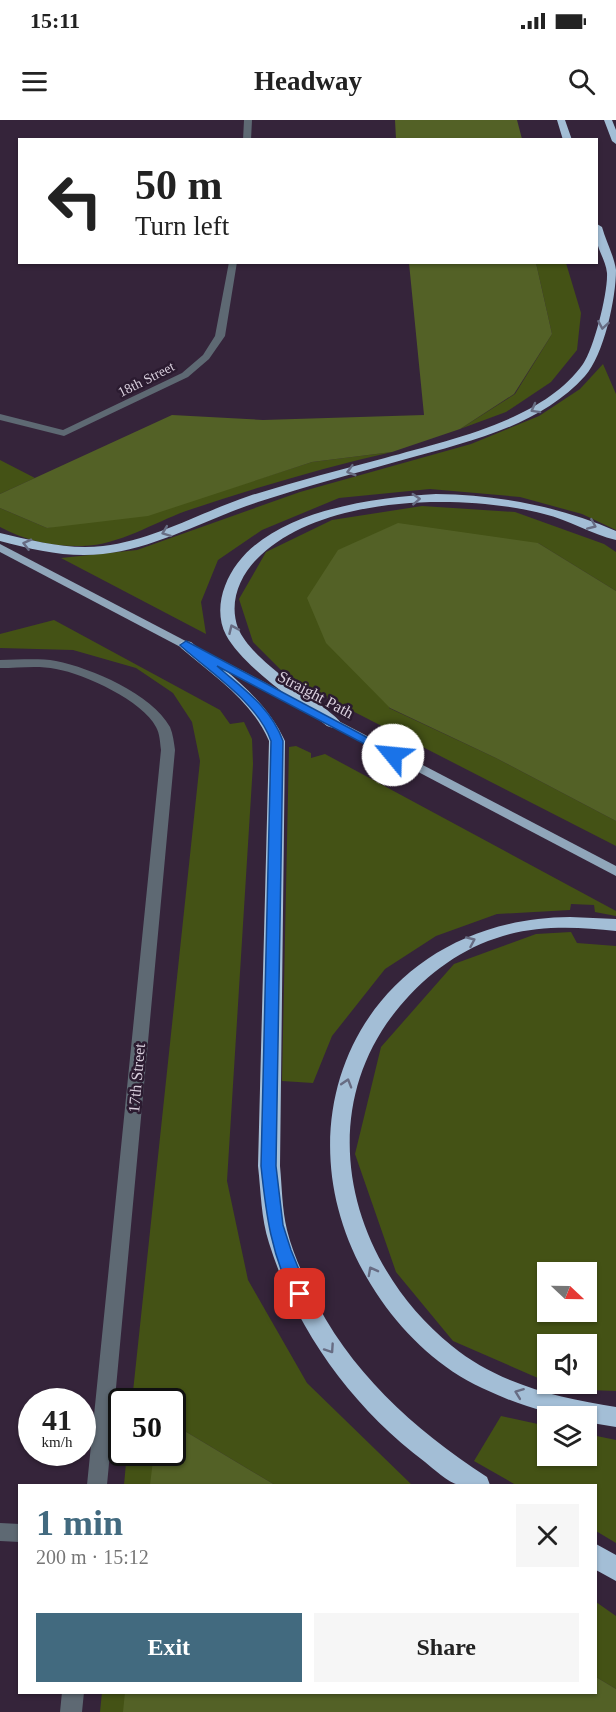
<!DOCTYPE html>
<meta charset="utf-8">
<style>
:root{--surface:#fff;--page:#f6f6f6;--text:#222;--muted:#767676;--accent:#426a7f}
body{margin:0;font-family:"Times New Roman",serif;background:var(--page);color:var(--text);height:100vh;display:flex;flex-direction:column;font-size:22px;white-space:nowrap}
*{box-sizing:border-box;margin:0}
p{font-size:20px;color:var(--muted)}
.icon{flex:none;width:33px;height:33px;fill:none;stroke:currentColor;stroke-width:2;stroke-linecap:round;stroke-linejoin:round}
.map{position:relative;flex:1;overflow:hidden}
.drawer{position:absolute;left:18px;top:1364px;width:579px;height:210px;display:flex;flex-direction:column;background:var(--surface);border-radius:0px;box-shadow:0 2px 4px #0004}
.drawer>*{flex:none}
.top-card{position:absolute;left:18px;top:18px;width:580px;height:126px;border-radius:0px;box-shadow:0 2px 4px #0004;background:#fff;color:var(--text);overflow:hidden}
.needle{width:39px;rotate:112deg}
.tools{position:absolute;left:537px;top:1142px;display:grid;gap:12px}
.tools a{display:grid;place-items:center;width:60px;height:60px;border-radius:0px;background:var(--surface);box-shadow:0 2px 4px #0004;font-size:30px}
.speed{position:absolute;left:18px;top:1268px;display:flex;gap:12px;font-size:30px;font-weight:700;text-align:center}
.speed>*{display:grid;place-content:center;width:78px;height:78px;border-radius:50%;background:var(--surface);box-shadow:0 2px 4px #0004;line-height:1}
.speed small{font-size:15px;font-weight:400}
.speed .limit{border:3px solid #111;border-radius:9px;background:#fff;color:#111}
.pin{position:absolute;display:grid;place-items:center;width:51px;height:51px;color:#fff;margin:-26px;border-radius:12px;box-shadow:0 3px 9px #0006}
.me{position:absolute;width:66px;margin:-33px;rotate:298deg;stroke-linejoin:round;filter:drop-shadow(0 0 4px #0008)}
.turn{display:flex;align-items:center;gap:21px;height:126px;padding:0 18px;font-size:27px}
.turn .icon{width:78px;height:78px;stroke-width:2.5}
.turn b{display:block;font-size:42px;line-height:51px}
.round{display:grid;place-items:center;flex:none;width:63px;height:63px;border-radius:0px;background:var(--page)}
.summary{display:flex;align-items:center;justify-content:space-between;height:102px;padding:0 18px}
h1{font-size:36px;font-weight:600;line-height:45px;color:var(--accent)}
.button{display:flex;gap:12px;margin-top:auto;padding:12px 18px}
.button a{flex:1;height:69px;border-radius:0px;background:var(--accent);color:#fff;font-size:24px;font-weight:600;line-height:69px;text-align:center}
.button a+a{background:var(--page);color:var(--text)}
.status{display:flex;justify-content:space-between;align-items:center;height:42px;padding:0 30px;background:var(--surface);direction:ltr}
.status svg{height:16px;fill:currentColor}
header{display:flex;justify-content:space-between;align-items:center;height:78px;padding:0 18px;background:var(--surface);font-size:27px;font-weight:600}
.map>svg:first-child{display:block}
.green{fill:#445215;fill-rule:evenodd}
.forest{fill:#536126}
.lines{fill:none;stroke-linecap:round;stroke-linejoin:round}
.minor{fill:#5e6973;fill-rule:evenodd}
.major{fill:#90a6ba;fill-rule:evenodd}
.highway{fill:#a3bed6;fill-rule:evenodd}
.oneway{stroke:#676c83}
.route{fill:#1a73e8;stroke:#114b97;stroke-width:1.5}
.labels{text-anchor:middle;stroke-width:5;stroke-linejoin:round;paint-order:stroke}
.far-street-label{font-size:14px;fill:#d8cedc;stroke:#2b1b30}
.street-label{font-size:16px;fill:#d8cedc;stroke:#2b1b30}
</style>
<div class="status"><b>15:11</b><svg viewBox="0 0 49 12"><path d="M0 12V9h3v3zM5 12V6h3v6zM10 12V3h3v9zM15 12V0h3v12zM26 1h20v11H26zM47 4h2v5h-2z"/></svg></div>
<header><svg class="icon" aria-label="menu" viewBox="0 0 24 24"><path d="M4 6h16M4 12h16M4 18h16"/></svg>Headway<svg class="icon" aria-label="search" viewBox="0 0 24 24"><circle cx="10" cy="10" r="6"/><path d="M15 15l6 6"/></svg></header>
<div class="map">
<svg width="616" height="1592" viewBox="0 0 616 1592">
<rect width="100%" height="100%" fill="#35243a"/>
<!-- green -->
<path class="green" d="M 536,143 L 566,143 L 581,193 L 577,230 L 551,262 L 506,292 L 460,309 L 515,274 L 552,214 Z
M 603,244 L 616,274 L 616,410 L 582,394 L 520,377 L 430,369 L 339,378 L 262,410 L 218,440 L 201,482 L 206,514 L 61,438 L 137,430 L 300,372 L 471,324 L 539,296 L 580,269 Z
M 392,332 C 322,348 254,368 186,391 C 153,403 119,425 83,426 C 54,427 26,421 0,407 L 0,388 L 47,408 L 240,365 L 312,342 Z
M 0,340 L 35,358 L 0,374 Z
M 422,386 L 515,392 L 604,424 L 616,432 L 616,471 L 538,423 L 389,588 L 496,638 L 616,701 L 616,726 L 290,559 L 253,522 L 239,479 L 266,432 L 332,400 Z
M 54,500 L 220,590 L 230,604 L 244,602 L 252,619 L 253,644 L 227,1061 L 248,1160 L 307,1263 L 412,1365 L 275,1365 L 173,1304 L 172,1281 L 132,1281 L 200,641 L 192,602 L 173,573 L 136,548 L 73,530 L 0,528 L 0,514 Z
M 296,626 L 311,633 L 311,638 L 325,634 L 616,791 L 616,796 L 595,792 L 594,785 L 571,784 L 570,790 L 497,794 L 436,816 L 385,849 L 332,916 L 313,963 L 282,961 L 289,627 Z
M 571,812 L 577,823 L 616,826 L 616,1271 L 561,1269 L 549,1263 L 586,1263 L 586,1224 L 548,1224 L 547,1262 L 453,1221 L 396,1152 L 355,1034 L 381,927 L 454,844 L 536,814 ZM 548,1152 L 586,1152 L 586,1191 L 548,1191 Z
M 501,1296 L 547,1306 L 548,1335 L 586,1335 L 587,1314 L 616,1320 L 616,1423 L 596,1411 L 596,1365 L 516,1365 L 474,1341 Z
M 127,1332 L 155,1332 L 152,1365 L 124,1365 Z
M 596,1482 L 616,1496 L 616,1569 L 596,1557 Z
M 102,1572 L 132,1572 L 130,1592 L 100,1592 Z"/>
<!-- forest -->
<path class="forest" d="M 395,0 L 517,0 L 522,19 L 396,19 Z
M 409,143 L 536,143 L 552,214 L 514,274 L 460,309 L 392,332 L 312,342 L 148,396 L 47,408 L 0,388 L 0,374 L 172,295 L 263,300 L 424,295 Z
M 398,403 L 538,423 L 616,471 L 616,701 L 496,638 L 390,588 L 326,523 L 307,478 L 338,430 Z
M 173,1304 L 275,1365 L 150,1365 L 154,1332 L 172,1332 Z
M 596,1557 L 616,1569 L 616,1592 L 123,1592 L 125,1572 L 596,1572 Z"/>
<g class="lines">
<!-- minor -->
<path class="minor" d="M 244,0 L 252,0 L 251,20 L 243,20 Z
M 229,142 L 237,142 L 225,216 L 209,239 L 188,257 L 64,316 L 0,300 L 0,294 L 63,310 L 182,253 L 203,235 L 215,216 Z
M 0,540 C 18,540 38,538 56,541 C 91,548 152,574 170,607 C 173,614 174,623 175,630 L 107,1365 L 87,1365 L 161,630 C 160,623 160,614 156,607 C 143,581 85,554 56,549 C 38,545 19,548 0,548 Z
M 0,1403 L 20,1404 L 20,1422 L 0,1421 Z
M 62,1572 L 84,1572 L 82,1592 L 60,1592 Z"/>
<!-- major -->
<path class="major" d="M 0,424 L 616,746 L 616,756 L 0,432 Z"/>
<!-- highway -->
<path class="highway" d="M 557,0 L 565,0 L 572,20 L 563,20 Z
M 604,0 L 612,0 L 616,10 L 616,24 L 612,21 Z
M 597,104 L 602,107 C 606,121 614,136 616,150 C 616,178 604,235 585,256 C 540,306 468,322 406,339 C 356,353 307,366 258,382 C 206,399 157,428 103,434 C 68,438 34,430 0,421 L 0,413 C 34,421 68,430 103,426 C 154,420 201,392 249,376 C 294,362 339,350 385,338 C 448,320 543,301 583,244 C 594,228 608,173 607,153 C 606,142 599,132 597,122 C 596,117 597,110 597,104 Z
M 436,374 C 500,375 558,386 616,411 L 616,420 C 591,414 569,400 544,394 C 463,373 325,375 261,435 C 241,453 228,481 238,508 C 249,535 294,565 317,582 C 325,589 335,595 341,603 L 333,608 L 327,606 C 298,582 244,548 226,515 C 218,500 219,481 225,466 C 253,392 369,378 436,374 Z
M 186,521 L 191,522 C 227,552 265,578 285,621 L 280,1046 C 282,1067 282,1089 287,1110 C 292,1131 301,1150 310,1170 C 349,1251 412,1308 487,1357 L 490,1365 C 481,1365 468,1367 459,1365 C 447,1362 434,1349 425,1342 C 352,1287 296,1210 269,1123 C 261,1098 261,1072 258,1046 L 269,621 C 251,580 214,556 181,528 L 179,525 L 181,522 Z
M 570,797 L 616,799 L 616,811 C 579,807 540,805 503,816 C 462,828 428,853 400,886 C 310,993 349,1143 452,1226 C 498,1264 559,1278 616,1287 L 616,1307 L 586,1302 L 586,1296 C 549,1296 516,1284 482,1268 C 441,1249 407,1217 381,1180 C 263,1011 360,799 570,797 Z
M 596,1424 L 616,1435 L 616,1461 L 596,1450 Z"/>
</g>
<!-- one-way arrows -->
<defs><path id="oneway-chevron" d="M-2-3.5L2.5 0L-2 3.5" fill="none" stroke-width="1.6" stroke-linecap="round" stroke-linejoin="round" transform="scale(1.5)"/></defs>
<g class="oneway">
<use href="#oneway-chevron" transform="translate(603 205) rotate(100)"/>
<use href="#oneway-chevron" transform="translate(535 289) rotate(151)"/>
<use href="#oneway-chevron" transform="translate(351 351) rotate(164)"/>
<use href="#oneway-chevron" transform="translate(416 379) rotate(-3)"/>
<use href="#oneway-chevron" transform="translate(592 405) rotate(23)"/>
<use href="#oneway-chevron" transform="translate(166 412) rotate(159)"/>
<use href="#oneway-chevron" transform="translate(27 424) rotate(-166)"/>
<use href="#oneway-chevron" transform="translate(233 509) rotate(-114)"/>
<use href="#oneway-chevron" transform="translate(471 821) rotate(-24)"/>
<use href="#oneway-chevron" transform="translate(347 963) rotate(-73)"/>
<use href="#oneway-chevron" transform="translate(372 1151) rotate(-118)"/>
<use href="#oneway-chevron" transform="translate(330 1229) rotate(56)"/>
<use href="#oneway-chevron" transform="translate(519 1273) rotate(-159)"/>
</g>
<!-- route -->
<path class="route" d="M 186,521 L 400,635 L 398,637 L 389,637 L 217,546 C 242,568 271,587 283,621 L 276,1046 L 283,1105 L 291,1130 L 309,1174 L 306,1179 L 300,1180 L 294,1179 C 271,1135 266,1094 261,1046 L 271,621 C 258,583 211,553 182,527 L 180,525 Z"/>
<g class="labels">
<!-- far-street labels -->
<g class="far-street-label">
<text transform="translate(146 259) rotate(-27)" y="5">18th Street</text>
</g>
<!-- street labels -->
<g class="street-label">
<text transform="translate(316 574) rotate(28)" y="6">Straight Path</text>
<text transform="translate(136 958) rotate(-85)" y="6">17th Street</text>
</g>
</g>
</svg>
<div class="tools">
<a><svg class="needle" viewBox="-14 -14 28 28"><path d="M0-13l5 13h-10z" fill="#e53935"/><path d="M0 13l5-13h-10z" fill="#767676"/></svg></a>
<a><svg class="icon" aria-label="sound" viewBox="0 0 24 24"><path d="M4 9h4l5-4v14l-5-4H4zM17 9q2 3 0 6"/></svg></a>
<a><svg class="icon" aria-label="layers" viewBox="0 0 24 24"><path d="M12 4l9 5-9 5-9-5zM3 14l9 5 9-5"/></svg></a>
</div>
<div class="speed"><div>41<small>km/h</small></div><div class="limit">50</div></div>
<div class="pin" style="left:300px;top:1174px;background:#d93025"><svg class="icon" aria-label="arrive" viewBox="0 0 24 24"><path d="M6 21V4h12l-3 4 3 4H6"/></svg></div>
<svg class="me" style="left:393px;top:635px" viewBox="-20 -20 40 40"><circle r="19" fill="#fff"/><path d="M0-13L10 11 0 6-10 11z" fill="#1a73e8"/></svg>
<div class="top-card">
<div class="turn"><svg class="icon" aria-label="left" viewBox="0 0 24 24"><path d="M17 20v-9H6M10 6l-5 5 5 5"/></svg><div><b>50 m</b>Turn left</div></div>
</div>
<section class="drawer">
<div class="summary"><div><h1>1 min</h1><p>200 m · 15:12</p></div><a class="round"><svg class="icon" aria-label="close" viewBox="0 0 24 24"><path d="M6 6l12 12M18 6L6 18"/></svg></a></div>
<div class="button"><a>Exit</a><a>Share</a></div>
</section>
</div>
